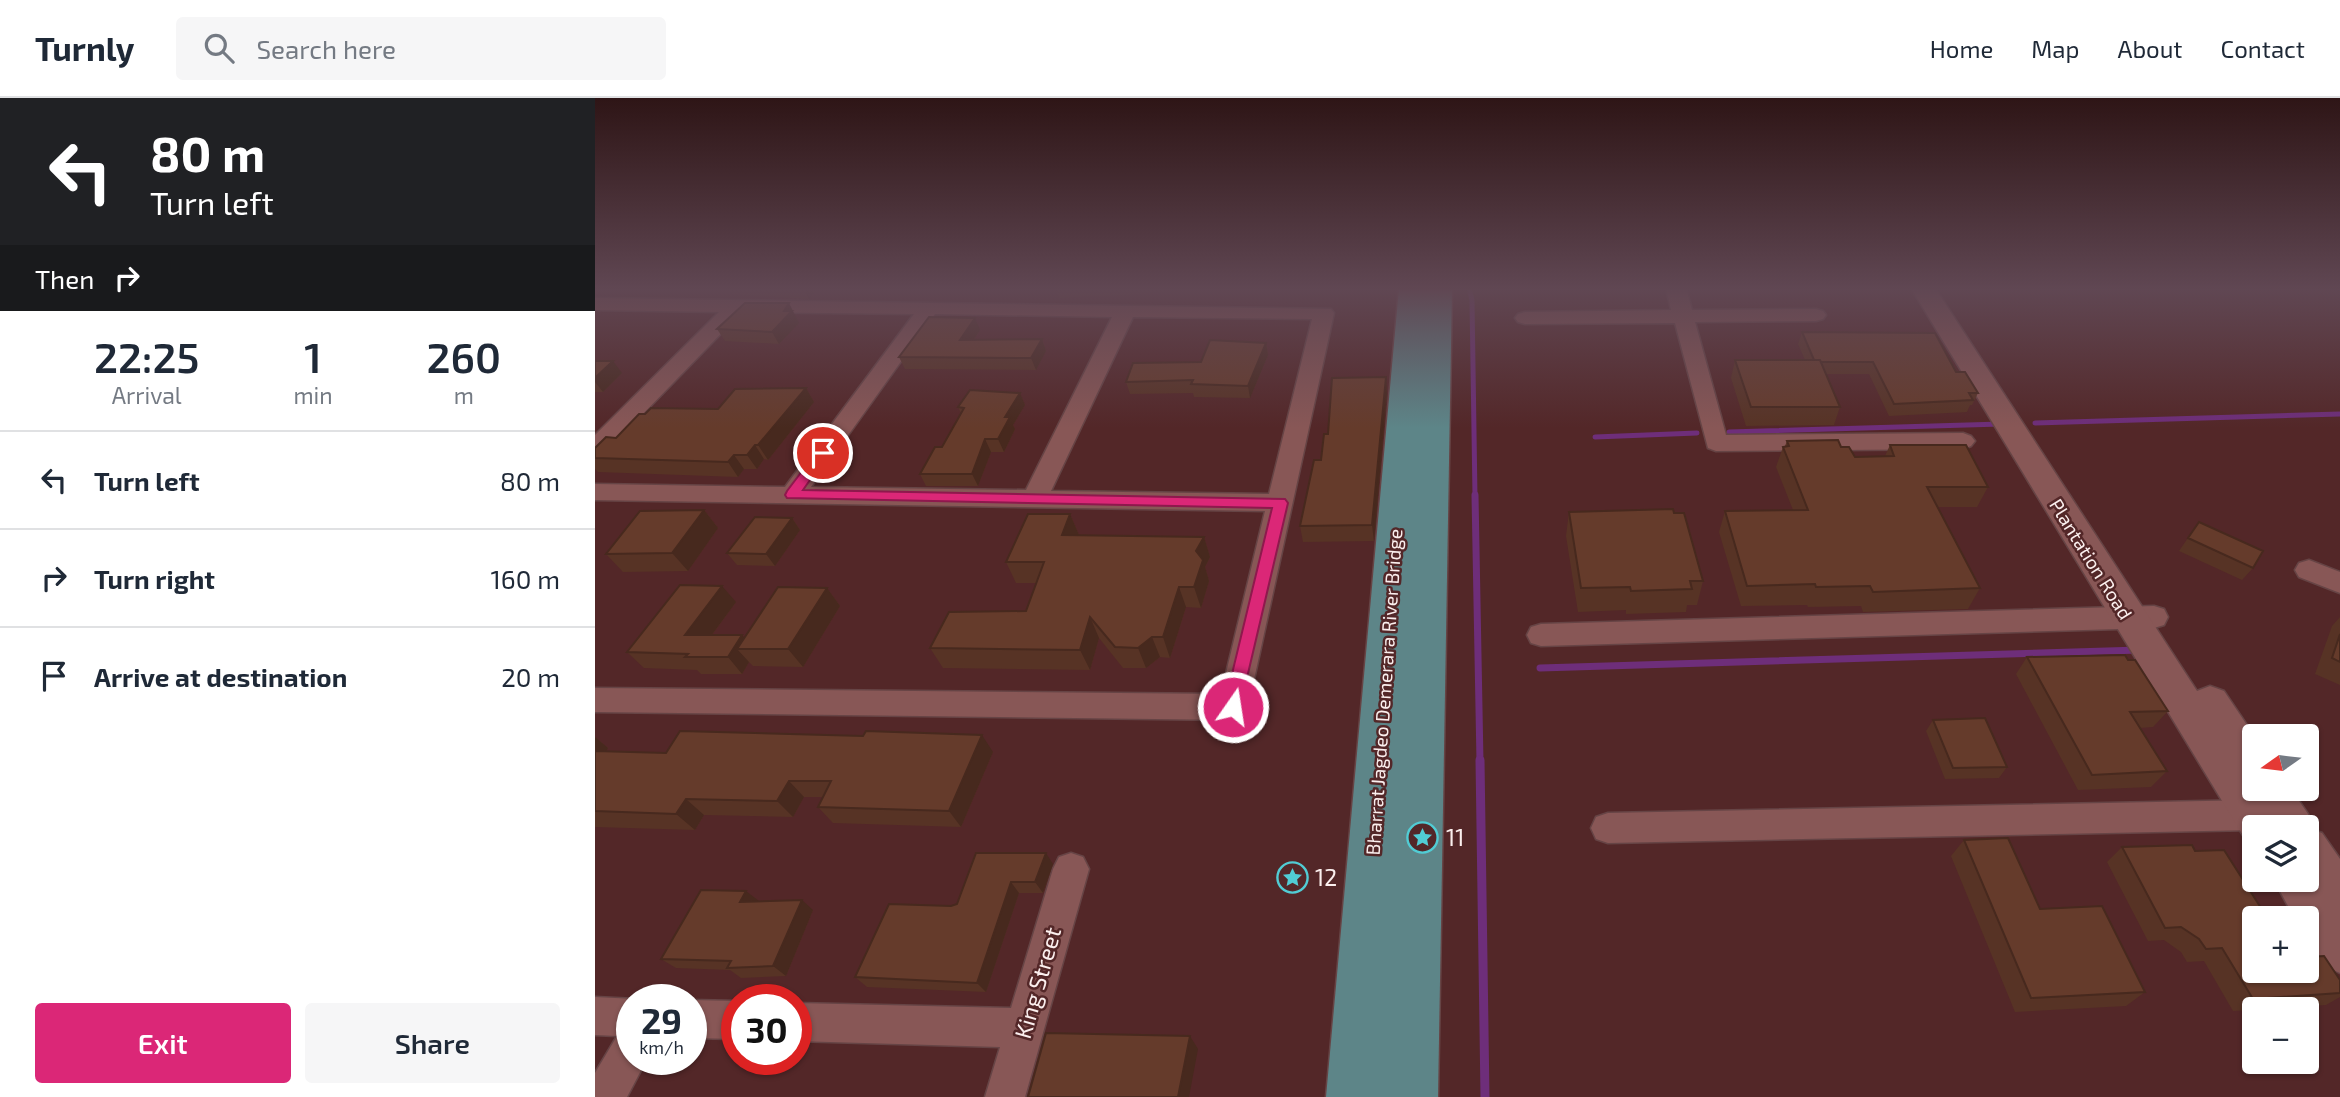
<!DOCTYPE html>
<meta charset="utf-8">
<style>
:root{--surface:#fff;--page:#f6f6f7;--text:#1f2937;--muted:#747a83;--line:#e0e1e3;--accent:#db2777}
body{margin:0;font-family:"Exo 2",sans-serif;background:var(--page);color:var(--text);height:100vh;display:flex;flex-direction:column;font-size:26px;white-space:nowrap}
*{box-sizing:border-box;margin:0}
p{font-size:23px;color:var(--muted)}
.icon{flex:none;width:38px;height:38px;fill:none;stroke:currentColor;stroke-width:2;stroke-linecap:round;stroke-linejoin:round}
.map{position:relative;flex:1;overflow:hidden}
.drawer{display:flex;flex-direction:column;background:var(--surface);width:595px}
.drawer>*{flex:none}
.banner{background:#202124;color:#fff;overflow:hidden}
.needle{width:46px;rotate:256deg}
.tools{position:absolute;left:1647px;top:626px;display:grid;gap:14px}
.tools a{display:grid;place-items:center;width:77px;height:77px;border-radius:7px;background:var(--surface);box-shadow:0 2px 5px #0004;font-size:35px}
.speed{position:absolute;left:21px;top:886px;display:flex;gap:14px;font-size:35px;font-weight:700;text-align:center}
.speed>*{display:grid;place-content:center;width:91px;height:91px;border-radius:50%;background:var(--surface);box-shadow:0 2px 5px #0004;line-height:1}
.speed small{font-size:18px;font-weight:400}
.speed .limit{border:10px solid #d22;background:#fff;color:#111}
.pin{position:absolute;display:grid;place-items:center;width:60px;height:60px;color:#fff;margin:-30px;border:4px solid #fff;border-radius:50%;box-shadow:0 2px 7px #0007}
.me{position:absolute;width:77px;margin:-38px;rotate:13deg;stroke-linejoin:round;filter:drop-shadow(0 0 5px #0008)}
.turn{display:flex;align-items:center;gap:24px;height:147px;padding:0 35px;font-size:32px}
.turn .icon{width:91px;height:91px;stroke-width:2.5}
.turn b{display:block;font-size:49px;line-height:60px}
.then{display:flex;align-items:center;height:66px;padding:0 35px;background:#0003;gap:14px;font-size:26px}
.eta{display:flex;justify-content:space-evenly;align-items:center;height:119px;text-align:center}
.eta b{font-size:42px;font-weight:600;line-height:49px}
.button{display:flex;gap:14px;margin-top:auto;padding:14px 35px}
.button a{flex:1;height:80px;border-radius:7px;background:var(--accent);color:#fff;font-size:28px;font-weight:600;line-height:80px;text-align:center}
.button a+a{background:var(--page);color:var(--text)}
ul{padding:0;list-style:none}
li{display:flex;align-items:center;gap:21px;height:98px;padding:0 35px;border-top:2px solid var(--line)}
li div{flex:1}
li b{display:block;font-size:26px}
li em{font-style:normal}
header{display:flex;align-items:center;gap:42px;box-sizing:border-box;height:98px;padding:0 35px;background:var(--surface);border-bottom:2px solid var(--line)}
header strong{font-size:33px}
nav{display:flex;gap:38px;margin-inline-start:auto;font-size:24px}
.search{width:490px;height:63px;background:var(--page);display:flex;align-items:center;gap:18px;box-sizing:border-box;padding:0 24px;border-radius:7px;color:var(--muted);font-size:26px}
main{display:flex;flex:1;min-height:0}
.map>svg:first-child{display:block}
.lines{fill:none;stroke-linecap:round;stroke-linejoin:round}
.stream-far2{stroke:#6e2e7a;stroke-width:5}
.stream-far1{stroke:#6e2e7a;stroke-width:7}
.stream{stroke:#6e2e7a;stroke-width:9}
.minor-casing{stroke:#664445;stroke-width:3}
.tertiary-casing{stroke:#664445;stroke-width:3}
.primary-casing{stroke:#664445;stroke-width:3}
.minor{fill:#885756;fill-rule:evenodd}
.tertiary{fill:#885756;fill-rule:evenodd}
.primary{fill:#5d8588;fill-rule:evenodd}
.wall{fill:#573325}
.shaded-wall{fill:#47291e}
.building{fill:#653b2b;stroke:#47291e;stroke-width:2}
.route{fill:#db2777;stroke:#8e194d;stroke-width:2}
.labels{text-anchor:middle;stroke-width:5;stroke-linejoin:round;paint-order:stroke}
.street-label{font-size:19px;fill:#fbefee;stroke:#532728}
.near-poi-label{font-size:23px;fill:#fbefee;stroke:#532728;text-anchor:start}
.near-street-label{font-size:23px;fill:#fbefee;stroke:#532728}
</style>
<header>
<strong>Turnly</strong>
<div class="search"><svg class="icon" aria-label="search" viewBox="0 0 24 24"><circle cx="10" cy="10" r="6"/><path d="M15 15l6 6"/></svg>Search here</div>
<nav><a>Home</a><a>Map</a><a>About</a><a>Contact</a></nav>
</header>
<main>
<section class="drawer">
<div class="banner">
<div class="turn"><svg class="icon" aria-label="left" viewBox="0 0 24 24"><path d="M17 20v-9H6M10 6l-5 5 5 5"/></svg><div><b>80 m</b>Turn left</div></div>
<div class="then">Then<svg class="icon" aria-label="right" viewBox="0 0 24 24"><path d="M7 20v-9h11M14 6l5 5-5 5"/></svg></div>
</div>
<div class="eta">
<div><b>22:25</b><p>Arrival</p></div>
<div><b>1</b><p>min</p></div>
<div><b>260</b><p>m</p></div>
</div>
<ul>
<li><svg class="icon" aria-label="left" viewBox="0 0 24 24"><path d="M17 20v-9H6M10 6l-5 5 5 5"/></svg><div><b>Turn left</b></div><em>80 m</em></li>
<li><svg class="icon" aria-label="right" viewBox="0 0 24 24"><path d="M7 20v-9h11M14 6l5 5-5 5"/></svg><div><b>Turn right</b></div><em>160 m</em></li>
<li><svg class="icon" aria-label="arrive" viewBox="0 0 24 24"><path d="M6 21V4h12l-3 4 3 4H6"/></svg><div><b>Arrive at destination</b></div><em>20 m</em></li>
</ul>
<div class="button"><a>Exit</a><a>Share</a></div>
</section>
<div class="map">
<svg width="1745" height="999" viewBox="0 0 1745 999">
<rect width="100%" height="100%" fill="#532728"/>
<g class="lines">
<!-- stream-far2 -->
<path class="stream-far2" d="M 874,190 L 877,202 L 880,399
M 1440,325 L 1745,316
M 1134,334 L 1406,326
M 1000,339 L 1102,335"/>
<!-- stream-far1 -->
<path class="stream-far1" d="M 880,397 L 885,664
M 945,570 L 1545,552"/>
<!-- stream -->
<path class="stream" d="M 885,662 L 890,999"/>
<defs>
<path id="minor" d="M 1071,190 L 1091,190 L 1097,212 L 1221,211 L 1228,213 L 1231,217 L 1228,221 L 1221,223 L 1100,224 L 1131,337 L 1368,335 L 1376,338 L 1380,343 L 1376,348 L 1368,351 L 1121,353 L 1113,350 L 1080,225 L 930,226 L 923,224 L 920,220 L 923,216 L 930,214 L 1076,212 Z
M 0,200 L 736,211 L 739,215 L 653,609 L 649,618 L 638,622 L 0,614 L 0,590 L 626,596 L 670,413 L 0,402 L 0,386 L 190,389 L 319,216 L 147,214 L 9,356 L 0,359 L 0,337 L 124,214 L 0,212 ZM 340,216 L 517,219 L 431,392 L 216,389 ZM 538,219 L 717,221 L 674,396 L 456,393 Z
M 1714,462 L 1745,474 L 1745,495 L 1704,479 L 1700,472 L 1704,465 Z
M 1559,508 L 1569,511 L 1573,519 L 1569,527 L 1559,530 L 946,548 L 936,545 L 932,537 L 936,529 L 946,526 Z
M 1659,702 L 1671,706 L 1676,717 L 1671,728 L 1659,730 L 1659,732 L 1013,745 L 1001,741 L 996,730 L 1001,719 L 1013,715 Z
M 476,755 L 488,759 L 494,771 L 430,999 L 390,999 L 405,949 L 201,943 L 201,905 L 416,910 L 458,771 L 464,759 Z
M 0,899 L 41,901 L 37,901 L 37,961 L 52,961 L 32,999 L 0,999 L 0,975 L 22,938 L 0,937 Z
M 96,902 L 142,903 L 142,941 L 96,940 Z"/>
<path id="tertiary" d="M 1316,190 L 1340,190 L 1602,593 L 1615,588 L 1629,593 L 1660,639 L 1659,691 L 1696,691 L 1713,716 L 1718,732 L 1727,735 L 1745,761 L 1745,875 C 1720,864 1712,848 1712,821 L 1700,821 L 1679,782 L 1712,782 L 1712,730 L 1659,730 L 1659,746 L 1652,744 Z"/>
<path id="primary" d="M 804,190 L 857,190 L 843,999 L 731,999 Z"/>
</defs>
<!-- minor casing -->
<use href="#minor" class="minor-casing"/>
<!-- tertiary casing -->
<use href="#tertiary" class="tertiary-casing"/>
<!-- primary casing -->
<use href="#primary" class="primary-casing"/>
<!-- minor -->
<use href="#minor" class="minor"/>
<!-- tertiary -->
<use href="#tertiary" class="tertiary"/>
<!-- primary -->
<use href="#primary" class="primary"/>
</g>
<!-- wall -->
<path class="wall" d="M 0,190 L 27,190 L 24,192 L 0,192 Z
M 108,190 L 222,190 L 214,201 L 137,196 L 133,190 L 108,191 Z
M 461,190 L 572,190 L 570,195 L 464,200 Z
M 201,217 L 200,218 L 204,225 L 184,246 L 130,243 L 122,231 Z
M 385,232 L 379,242 L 447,241 L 451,253 L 441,272 L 310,271 L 304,259 Z
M 1207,234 L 1361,274 L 1383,295 L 1377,307 L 1375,307 L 1372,314 L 1294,318 L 1274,276 L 1231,276 L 1245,309 L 1239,327 L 1151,328 L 1136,280 L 1140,262 L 1210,262 L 1203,246 Z
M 671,245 L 673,257 L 655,300 L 599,299 L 598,295 L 535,296 L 531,284 Z
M 0,263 L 27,275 L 8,294 L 0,294 Z
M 791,279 L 792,295 L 779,443 L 708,444 L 705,428 L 733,336 Z
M 211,290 L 219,304 L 173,362 L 169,361 L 162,371 L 149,371 L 143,379 L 3,374 L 0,371 L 0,350 L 21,340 L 123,311 Z
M 425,295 L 430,307 L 418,327 L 420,331 L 409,354 L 396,354 L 383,388 L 331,388 L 325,376 L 347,349 L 366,315 L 363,309 Z
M 1192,343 L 1246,349 L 1260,359 L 1290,358 L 1295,347 L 1393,389 L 1382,409 L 1343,409 L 1385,490 L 1373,511 L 1268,514 L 1266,508 L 1213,509 L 1212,507 L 1146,508 L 1124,434 L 1130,413 L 1198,412 L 1181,369 L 1188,349 L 1190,348 Z
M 109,412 L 123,430 L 93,473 L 28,474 L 11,456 Z
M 974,414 L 1108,483 L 1102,507 L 1092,507 L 1091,514 L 1031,516 L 1031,512 L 983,514 L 971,438 Z
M 475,416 L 484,437 L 609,439 L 615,459 L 610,469 L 614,483 L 606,510 L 591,509 L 575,560 L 565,559 L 551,570 L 528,570 L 504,540 L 495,572 L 348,570 L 335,550 L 431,513 L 441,485 L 421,485 L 411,464 Z
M 197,420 L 205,432 L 180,468 L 142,467 L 132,455 Z
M 1604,424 L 1658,470 L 1647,482 L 1584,453 Z
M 232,490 L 245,508 L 208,569 L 158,568 L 154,564 L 147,576 L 106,576 L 102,572 L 49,570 L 32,554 L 141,504 L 117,537 L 147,537 L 149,540 Z
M 1745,519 L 1745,587 L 1720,576 L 1737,528 Z
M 1432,559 L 1533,562 L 1573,613 L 1558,629 L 1545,630 L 1572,673 L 1556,689 L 1483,692 L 1421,576 Z
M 1338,622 L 1412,669 L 1404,680 L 1350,681 L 1331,633 Z
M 0,639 L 13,650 L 11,653 L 71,655 L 398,654 L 366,729 L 238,725 L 223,709 L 228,699 L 209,699 L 198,719 L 109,717 L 100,732 L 0,729 Z
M 1369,742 L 1445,811 L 1550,894 L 1531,908 L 1420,914 L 1356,758 Z
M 1527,749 L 1659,873 L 1745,882 L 1745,899 L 1731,907 L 1638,913 L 1609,863 L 1592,864 L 1586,854 L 1569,842 L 1553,843 L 1512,764 Z
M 458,766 L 448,795 L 424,795 L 391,894 L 272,889 L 260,879 L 356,808 Z
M 164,804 L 218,812 L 191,878 L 146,880 L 135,872 L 81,870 L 66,861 Z"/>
<!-- shaded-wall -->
<path class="shaded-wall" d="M 208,190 L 222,190 L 214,201 Z
M 194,205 L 204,225 L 184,246 L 177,234 L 189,213 Z
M 380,220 L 385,232 L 371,254 L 365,242 Z
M 447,241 L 451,253 L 441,272 L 436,260 Z
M 671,245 L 673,257 L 655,300 L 653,288 Z
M 18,263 L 27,275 L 8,294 L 0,284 L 0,280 Z
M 791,279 L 792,295 L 779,443 L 777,427 Z
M 211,290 L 219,304 L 173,362 L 163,347 Z
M 425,295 L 430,307 L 418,327 L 420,331 L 409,354 L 403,341 L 410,319 Z
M 390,341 L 396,354 L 383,388 L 377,376 Z
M 160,347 L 169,361 L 162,371 L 152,357 Z
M 139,357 L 149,371 L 143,379 L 133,364 Z
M 109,412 L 123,430 L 93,473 L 77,455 Z
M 475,416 L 484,437 L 467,437 Z
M 197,420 L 205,432 L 180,468 L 171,456 Z
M 609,439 L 615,459 L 610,469 L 614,483 L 606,510 L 599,489 L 601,453 Z
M 127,488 L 141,504 L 105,553 L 90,537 Z
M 584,489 L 591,509 L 575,560 L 568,539 Z
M 232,490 L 245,508 L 208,569 L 193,551 Z
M 495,519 L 504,540 L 495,572 L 485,552 Z
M 147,537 L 159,551 L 142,551 L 154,564 L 147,576 L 133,559 Z
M 557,539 L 565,559 L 551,570 L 543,550 Z
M 387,637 L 398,654 L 366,729 L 354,713 Z
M 0,639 L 13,650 L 1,669 L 0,668 Z
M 194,683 L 209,699 L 198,719 L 182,703 Z
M 91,701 L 109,717 L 100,732 L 81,716 Z
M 451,755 L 458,766 L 448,795 L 440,784 Z
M 416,784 L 424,795 L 391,894 L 382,885 Z
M 151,793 L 164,803 L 145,804 Z
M 207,802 L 218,812 L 191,878 L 178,868 Z
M 595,938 L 603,951 L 594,999 L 583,999 Z"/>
<!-- building -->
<path class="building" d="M 150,205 L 194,205 L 189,213 L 197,213 L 177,234 L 122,231 Z
M 334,219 L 380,220 L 365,242 L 447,241 L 436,260 L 304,259 Z
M 1207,234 L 1340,235 L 1361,274 L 1370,274 L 1383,295 L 1374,295 L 1378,302 L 1299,306 L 1278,264 L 1226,264 L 1225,262 L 1219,262 Z
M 615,242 L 671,245 L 653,288 L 596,286 L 598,282 L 531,284 L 538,265 L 606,264 Z
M 1140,262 L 1225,262 L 1245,309 L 1156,309 Z
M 0,263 L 18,263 L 0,280 Z
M 791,279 L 777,427 L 705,428 L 719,362 L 726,362 L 729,336 L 733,336 L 737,280 Z
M 211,290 L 163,347 L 160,347 L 152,357 L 139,357 L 133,364 L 0,360 L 0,350 L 11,339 L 21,340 L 44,316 L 50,316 L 56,310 L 123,311 L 140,291 Z
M 375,292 L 425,295 L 410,319 L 415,319 L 403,341 L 390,341 L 377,376 L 325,376 L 340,349 L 347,349 L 369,310 L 363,309 Z
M 1243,342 L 1246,349 L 1254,349 L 1260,359 L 1299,358 L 1295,347 L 1371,347 L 1393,389 L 1332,389 L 1385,490 L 1278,494 L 1275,488 L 1221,489 L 1220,486 L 1152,488 L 1130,413 L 1213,412 L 1188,349 L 1194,348 L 1192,343 Z
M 1078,411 L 1079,415 L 1089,415 L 1108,483 L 1095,483 L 1097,491 L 1036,493 L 1035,489 L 986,490 L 974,414 Z
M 109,412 L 77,455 L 11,456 L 45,413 Z
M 433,416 L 475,416 L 467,437 L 609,439 L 601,453 L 608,462 L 599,489 L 584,489 L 568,539 L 557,539 L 543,550 L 520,549 L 495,519 L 485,552 L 335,550 L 354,514 L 431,513 L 449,464 L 411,464 Z
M 160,419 L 197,420 L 171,456 L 132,455 Z
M 1604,424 L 1668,453 L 1658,470 L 1593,440 Z
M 85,487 L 127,488 L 90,537 L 147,537 L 133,559 L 90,559 L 93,556 L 32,554 Z
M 183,489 L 232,490 L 193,551 L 142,551 Z
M 1745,536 L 1745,564 L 1737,560 Z
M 1530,557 L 1533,562 L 1540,562 L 1573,613 L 1535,614 L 1572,673 L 1497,677 L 1432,559 Z
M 1390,620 L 1412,669 L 1358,670 L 1338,622 Z
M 85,633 L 268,638 L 271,633 L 387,637 L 354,713 L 223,709 L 236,683 L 194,683 L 182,703 L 91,701 L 81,716 L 0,713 L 0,653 L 71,655 Z
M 1413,740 L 1445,811 L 1507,808 L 1550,894 L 1436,900 L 1369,742 Z
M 1597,747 L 1600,753 L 1629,752 L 1673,821 L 1659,821 L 1659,873 L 1712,873 L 1712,859 L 1729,858 L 1745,882 L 1745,895 L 1658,901 L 1627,850 L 1611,851 L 1604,841 L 1586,829 L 1570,830 L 1527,749 Z
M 381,755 L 451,755 L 440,784 L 416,784 L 382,885 L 260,879 L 294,806 L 356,808 L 362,806 Z
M 106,792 L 151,793 L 145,804 L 207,802 L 178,868 L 132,870 L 136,863 L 66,861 Z
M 451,935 L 595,938 L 583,999 L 433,999 Z"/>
<!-- sky -->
<linearGradient id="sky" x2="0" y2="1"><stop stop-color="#2e1516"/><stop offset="0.58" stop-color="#604753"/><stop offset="1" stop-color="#604753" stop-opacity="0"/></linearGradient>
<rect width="1745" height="330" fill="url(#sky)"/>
<!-- route -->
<path class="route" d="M 228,351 L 234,355 L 208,392 L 690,401 L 693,405 L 644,614 L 638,616 L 632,614 L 629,609 L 677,410 L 192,400 L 190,397 L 192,393 L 223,352 Z"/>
<!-- icons -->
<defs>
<symbol id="sight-ring" viewBox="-11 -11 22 22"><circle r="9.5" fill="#532728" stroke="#51ccd4" stroke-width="1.5"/><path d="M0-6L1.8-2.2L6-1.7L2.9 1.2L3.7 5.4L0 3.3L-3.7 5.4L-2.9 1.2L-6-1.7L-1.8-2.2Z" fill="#51ccd4"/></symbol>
</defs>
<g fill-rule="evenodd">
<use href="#sight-ring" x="810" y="722" width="35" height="35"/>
<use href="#sight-ring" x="680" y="762" width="35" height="35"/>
</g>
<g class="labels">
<!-- street labels -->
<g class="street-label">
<text transform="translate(1496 461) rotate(58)" y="7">Plantation Road</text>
<text transform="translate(789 594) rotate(-86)" y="7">Bharrat Jagdeo Demerara River Bridge</text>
</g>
<!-- near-poi labels -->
<g class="near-poi-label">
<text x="851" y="748">11</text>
<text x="720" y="788">12</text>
</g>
<!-- near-street labels -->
<g class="near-street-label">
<text transform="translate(443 885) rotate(-74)" y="8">King Street</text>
</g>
</g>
</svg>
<div class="tools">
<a><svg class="needle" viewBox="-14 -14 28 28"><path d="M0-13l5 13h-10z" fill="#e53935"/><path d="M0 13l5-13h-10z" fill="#747a83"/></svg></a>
<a><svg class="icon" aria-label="layers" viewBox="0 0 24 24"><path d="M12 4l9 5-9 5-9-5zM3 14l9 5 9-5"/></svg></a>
<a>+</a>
<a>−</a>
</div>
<div class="speed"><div>29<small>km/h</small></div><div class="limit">30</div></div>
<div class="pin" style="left:228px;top:355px;background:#d93025"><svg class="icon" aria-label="arrive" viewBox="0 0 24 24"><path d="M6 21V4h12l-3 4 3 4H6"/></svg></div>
<svg class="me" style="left:638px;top:609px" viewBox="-20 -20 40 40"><circle r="17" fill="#db2777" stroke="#fff" stroke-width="3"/><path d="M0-11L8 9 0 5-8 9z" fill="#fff"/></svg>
</div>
</main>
